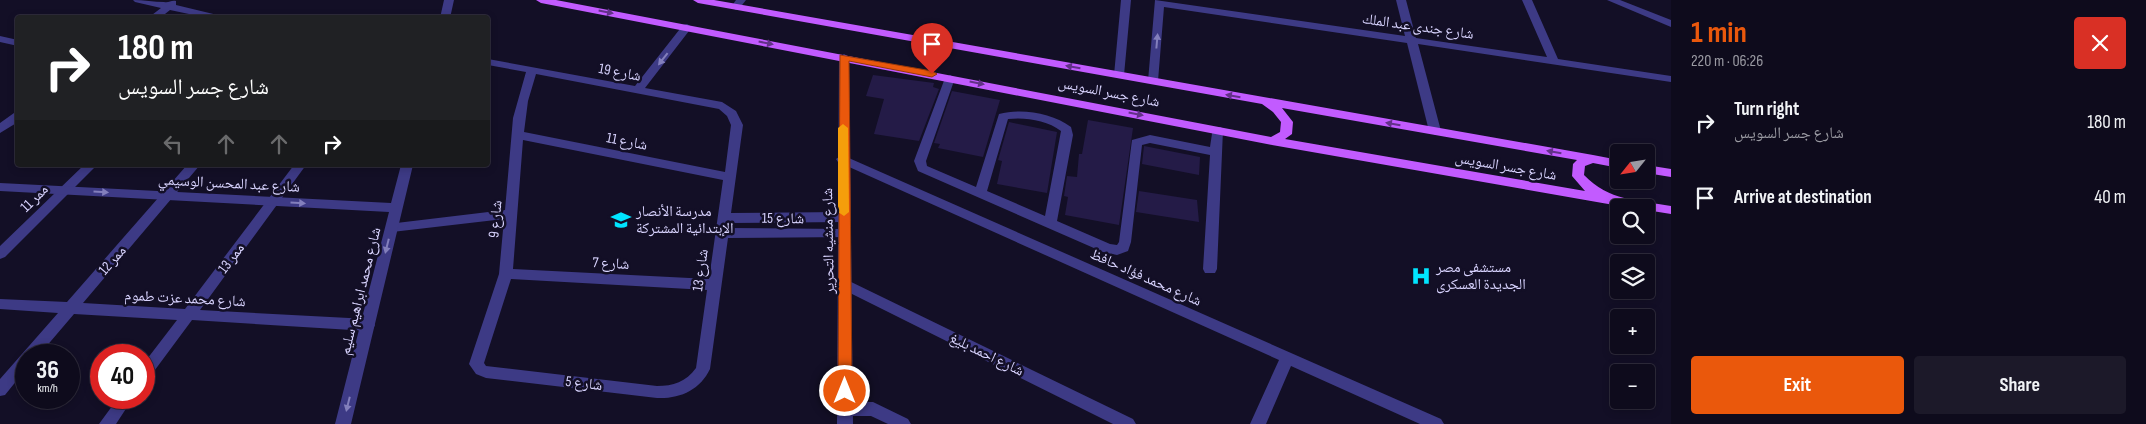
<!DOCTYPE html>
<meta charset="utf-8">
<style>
:root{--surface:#0e0b1c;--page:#1c1929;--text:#f1f3f6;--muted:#9b9ba3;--line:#2e2b3b;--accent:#ea580c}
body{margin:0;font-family:"Sofia Sans Condensed","Noto Naskh Arabic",sans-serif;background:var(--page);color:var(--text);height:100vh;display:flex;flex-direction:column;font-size:19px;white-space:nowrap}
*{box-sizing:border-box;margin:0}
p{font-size:16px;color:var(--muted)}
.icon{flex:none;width:28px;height:28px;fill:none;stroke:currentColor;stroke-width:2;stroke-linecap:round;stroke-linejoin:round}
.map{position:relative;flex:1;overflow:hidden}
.drawer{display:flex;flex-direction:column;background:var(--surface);width:475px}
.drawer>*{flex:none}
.banner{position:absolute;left:15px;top:15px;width:475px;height:152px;border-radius:5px;box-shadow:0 2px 8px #0003,0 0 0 1px var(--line);background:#202124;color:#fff;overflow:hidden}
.needle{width:32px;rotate:240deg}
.tools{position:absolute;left:1610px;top:144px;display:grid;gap:10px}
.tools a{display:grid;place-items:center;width:45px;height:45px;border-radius:5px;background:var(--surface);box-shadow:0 2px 8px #0003,0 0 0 1px var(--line);font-size:25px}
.speed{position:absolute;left:15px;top:344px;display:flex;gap:10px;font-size:25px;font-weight:700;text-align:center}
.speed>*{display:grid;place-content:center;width:65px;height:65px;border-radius:50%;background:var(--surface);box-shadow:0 2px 8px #0003,0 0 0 1px var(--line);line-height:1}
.speed small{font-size:12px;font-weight:400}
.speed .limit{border:8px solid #d22;background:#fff;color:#111}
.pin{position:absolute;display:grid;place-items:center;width:42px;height:42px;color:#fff;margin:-51px -21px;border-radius:50% 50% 50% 0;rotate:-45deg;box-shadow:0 0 5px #0007}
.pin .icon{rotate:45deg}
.me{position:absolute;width:55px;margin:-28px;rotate:0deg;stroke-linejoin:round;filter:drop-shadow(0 0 4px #0008)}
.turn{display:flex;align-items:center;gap:18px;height:105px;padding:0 20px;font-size:22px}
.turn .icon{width:65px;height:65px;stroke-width:2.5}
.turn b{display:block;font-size:35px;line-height:42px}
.lanes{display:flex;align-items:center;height:48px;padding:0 20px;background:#0003;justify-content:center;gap:25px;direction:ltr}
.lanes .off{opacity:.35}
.round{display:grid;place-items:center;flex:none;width:52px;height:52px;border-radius:5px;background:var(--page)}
.headline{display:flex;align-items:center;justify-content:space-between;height:85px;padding:0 20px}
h1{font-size:30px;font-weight:700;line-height:38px;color:var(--accent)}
.cta{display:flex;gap:10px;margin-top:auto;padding:10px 20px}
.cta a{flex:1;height:58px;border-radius:5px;background:var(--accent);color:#fff;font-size:20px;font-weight:700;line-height:58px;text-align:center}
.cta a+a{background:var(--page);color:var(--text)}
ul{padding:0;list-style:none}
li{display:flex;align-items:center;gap:15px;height:75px;padding:0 20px}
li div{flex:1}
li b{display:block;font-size:19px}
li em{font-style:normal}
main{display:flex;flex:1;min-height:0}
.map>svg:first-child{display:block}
.building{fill:#241b47}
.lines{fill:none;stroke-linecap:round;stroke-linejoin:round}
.minor{fill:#3d3a85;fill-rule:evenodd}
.tertiary{fill:#3d3a85;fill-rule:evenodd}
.primary{fill:#c25bff;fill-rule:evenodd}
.oneway{fill:#623188}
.oneway2{fill:#837fbc}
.route{fill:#ea580c;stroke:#983908}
.slow{fill:#f59e0b}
.labels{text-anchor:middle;stroke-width:5;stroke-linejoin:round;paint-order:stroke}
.street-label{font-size:15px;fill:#d9d4ff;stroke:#130f26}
.poi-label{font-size:15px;fill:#d9d4ff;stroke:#130f26;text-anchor:start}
</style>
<main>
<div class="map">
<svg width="1671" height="424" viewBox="0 0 1671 424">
<rect width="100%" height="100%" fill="#130f26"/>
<!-- building -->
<path class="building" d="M 873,75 L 934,83 L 933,87 L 939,89 L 919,141 L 874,134 L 884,99 L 866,96 Z
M 952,91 L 1000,100 L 983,157 L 938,148 L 940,144 L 934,143 Z
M 1088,120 L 1133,128 L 1119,225 L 1065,215 L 1068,197 L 1064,196 L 1067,176 L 1077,177 L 1079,154 L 1082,154 Z
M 1009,122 L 1057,132 L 1047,193 L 997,184 L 1002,161 L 998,160 Z
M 1144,146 L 1200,157 L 1199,175 L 1142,164 Z
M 1139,191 L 1197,200 L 1199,222 L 1136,212 Z"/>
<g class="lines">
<!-- minor -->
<path class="minor" d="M 133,0 C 144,0 154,2 164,2 C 169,3 171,0 176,1 L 176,5 L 230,18 L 208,18 L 170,10 L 160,18 L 148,18 L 161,8 L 135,2 Z
M 736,0 L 746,0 L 739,9 L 736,10 L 731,7 Z
M 1121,0 L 1131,0 L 1124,75 L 1119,78 L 1114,75 Z
M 1155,0 L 1405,36 L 1396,0 L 1406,0 L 1416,38 L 1547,57 L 1522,0 L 1532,0 L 1558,59 L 1671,76 L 1671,82 L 1418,44 L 1441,131 L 1435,135 L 1429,131 L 1407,43 L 1164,7 L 1158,81 L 1153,84 L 1149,83 L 1148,81 Z
M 1607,0 L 1620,0 L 1671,20 L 1671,27 Z
M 687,24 L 692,27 L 645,88 L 722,102 L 736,111 L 743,125 L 731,213 L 844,212 L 850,217 L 844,222 L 730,223 L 729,228 L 844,229 L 849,231 L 850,234 L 849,237 L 728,238 L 710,369 C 700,390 680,399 657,398 L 486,378 L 476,374 L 469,364 L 499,274 L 504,219 L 392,232 L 386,227 L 388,224 L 505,210 L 513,118 L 526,72 L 488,65 L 488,59 L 635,86 L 683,25 ZM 536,74 L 719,109 L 727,116 L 731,125 L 725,172 L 524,132 L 528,101 ZM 523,140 L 723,180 L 709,279 L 513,269 ZM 511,279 L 707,290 L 696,368 C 686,382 673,386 657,386 L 486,366 L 484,363 Z
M 0,36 L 18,40 L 18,46 L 0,42 Z
M 950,75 L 955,78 L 926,161 L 927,166 L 976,187 L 999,114 C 1022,108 1052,113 1071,127 L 1073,135 L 1057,221 L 1110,244 L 1117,245 L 1119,242 L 1132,140 L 1150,135 L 1210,147 L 1213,127 L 1221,127 L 1223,130 L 1217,269 L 1215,273 L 1205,273 L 1203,269 L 1210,155 L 1150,143 L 1142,145 L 1131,242 L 1128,251 L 1117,255 L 1103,252 L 918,171 L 914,161 L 945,78 ZM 1008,119 C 1025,117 1047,120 1061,131 L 1045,216 L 987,191 Z
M 14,113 L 18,113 L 18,122 L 0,133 L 0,123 Z
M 842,155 L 1441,419 L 1444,424 L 1420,424 L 1291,366 L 1266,424 L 1250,424 L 1279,360 L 838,162 L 836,159 Z
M 84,165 L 97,165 L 5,257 L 0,259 L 0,246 Z
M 187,165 L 200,165 L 83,303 L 185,309 L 294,165 L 306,165 L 200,310 L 368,319 L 373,321 L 375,325 L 373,329 L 368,331 L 192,320 L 149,378 L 144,380 L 144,363 L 177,320 L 74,314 L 39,355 L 26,355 L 26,369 L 5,395 L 0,396 L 0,379 L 58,313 L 0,309 L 0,299 L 67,302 Z
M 845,279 L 1133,419 L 1136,424 L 1113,424 L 840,288 L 838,284 L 840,280 Z
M 118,398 L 133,398 L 116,424 L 99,424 Z
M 845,402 L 873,402 L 908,419 L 911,424 L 888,424 L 871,416 L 845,416 L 840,414 L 837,409 L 840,404 Z"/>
<!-- tertiary -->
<path class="tertiary" d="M 444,0 L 454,0 L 450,18 L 440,18 Z
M 844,54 L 849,57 L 853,424 L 837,424 L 839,57 Z
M 401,165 L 413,165 L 351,424 L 335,424 L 389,212 L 0,191 L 0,183 L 391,203 Z"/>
<!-- primary -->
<path class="primary" d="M 536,0 L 556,0 L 1271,137 L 1280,132 L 1281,122 L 1273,112 L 1262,104 L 698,3 L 693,0 L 714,0 L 1593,155 L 1619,160 L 1619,168 L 1593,163 L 1585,166 L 1584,175 C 1609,201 1637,200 1671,206 L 1671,214 L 1646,210 L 1646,208 L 1631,208 L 1272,145 L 541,3 ZM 1282,108 L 1577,160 L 1573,164 L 1572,176 L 1585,191 L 1285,139 L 1292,134 L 1293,122 Z
M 1646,165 L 1671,169 L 1671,177 L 1646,173 Z"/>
</g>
<!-- one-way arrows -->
<defs><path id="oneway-solid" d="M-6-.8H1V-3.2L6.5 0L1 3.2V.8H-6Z" transform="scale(1.25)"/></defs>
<g class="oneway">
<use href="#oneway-solid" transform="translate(606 12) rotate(11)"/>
<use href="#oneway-solid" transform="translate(766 43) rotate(11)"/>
<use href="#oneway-solid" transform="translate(1073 67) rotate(-170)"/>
<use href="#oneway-solid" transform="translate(977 83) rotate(11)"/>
<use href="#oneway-solid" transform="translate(1233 96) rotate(-170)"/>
<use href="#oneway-solid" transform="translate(1136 114) rotate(11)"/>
<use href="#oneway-solid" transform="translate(1393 124) rotate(-170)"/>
<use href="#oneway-solid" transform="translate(1554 152) rotate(-170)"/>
</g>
<g class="oneway2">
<use href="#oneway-solid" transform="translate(1157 41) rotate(-85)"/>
<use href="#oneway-solid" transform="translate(663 59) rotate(128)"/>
<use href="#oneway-solid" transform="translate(101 192) rotate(3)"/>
<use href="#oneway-solid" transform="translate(298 203) rotate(3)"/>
<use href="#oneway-solid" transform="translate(387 246) rotate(104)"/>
<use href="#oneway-solid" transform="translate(348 404) rotate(104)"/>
</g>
<!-- route -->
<path class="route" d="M 840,55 L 932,71 L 937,74 L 932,77 L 849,61 L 852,391 L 850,395 L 840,395 L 838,391 Z"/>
<!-- slow -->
<path class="slow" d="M 843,124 L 848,128 L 849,212 L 844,216 L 838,212 L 838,128 Z"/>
<!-- icons -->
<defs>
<symbol id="school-bare" viewBox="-9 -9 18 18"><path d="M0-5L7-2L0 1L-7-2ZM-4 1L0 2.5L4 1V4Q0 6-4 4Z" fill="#00e5ff" stroke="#130f26" stroke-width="2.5" paint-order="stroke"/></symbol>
<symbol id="hospital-bare" viewBox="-9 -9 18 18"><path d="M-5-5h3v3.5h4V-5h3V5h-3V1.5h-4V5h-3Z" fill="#00e5ff" stroke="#130f26" stroke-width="2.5" paint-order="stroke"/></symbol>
</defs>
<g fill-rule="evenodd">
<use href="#school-bare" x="607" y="206" width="28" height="28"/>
<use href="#hospital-bare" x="1407" y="262" width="28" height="28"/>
</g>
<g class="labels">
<!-- street labels -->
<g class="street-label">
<text transform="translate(1418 26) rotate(8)" y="5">شارع جندى عبد الملك</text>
<text transform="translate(620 72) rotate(11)" y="5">شارع 19</text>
<text transform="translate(1109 92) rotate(11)" y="5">شارع جسر السويس</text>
<text transform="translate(627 141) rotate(11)" y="5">شارع 11</text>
<text transform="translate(1506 166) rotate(10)" y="5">شارع جسر السويس</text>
<text transform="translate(229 183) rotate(3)" y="5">شارع عبد المحسن الوسيمي</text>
<text transform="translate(34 198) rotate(-45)" y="5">ممر 11</text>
<text transform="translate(783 218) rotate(1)" y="5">شارع 15</text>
<text transform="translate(495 219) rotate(-85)" y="5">شارع 9</text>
<text transform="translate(828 241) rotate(-91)" y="5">شارع منشيه التحرير</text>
<text transform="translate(231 258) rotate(-53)" y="5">ممر 13</text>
<text transform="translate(112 260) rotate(-49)" y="5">ممر 12</text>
<text transform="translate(611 263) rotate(3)" y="5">شارع 7</text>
<text transform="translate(700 270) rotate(-82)" y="5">شارع 13</text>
<text transform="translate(1146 277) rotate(24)" y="5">شارع محمد فؤاد حافظ</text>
<text transform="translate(360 291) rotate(-76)" y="5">شارع محمد ابراهيم سليم</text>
<text transform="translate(185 298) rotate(3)" y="5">شارع محمد عزت طموم</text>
<text transform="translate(987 354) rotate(26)" y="5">شارع احمد بليغ</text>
<text transform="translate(584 383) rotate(7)" y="5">شارع 5</text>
</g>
<!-- poi labels -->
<g class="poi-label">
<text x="636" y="216">مدرسة الأنصار<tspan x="636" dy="17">الإبتدائية المشتركة</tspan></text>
<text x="1436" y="272">مستشفى مصر<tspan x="1436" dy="17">الجديدة العسكرى</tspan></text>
</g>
</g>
</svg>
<div class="tools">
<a><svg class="needle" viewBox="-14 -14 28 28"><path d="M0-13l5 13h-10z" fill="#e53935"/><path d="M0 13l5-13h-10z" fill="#9b9ba3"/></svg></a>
<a><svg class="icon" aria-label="search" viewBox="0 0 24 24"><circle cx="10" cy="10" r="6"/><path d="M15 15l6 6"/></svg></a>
<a><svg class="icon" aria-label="layers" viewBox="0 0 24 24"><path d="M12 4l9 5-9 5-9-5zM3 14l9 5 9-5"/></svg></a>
<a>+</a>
<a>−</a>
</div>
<div class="speed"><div>36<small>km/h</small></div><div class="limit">40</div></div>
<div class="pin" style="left:932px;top:74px;background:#d93025"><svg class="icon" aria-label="arrive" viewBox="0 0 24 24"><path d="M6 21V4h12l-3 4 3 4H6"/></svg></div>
<svg class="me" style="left:845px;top:391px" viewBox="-20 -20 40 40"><circle r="17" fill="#ea580c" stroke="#fff" stroke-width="3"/><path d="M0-11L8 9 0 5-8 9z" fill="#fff"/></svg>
<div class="banner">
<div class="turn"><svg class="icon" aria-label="right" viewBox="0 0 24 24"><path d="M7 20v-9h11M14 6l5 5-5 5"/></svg><div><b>180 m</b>شارع جسر السويس</div></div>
<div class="lanes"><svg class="icon off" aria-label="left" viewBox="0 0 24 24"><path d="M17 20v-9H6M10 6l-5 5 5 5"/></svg><svg class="icon off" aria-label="ahead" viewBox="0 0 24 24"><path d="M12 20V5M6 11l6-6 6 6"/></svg><svg class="icon off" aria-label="ahead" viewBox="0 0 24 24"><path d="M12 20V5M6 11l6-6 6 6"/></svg><svg class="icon" aria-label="right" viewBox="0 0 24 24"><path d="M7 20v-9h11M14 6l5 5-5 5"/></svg></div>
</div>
</div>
<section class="drawer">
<div class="headline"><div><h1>1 min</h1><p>220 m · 06:26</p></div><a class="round" style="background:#d93025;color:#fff"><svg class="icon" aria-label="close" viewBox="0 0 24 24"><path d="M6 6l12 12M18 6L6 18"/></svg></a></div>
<ul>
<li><svg class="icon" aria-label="right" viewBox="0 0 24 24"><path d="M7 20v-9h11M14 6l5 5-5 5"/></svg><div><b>Turn right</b><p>شارع جسر السويس</p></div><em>180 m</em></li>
<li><svg class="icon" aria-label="arrive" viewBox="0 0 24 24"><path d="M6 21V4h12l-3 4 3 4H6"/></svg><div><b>Arrive at destination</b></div><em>40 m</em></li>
</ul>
<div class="cta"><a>Exit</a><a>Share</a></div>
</section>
</main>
